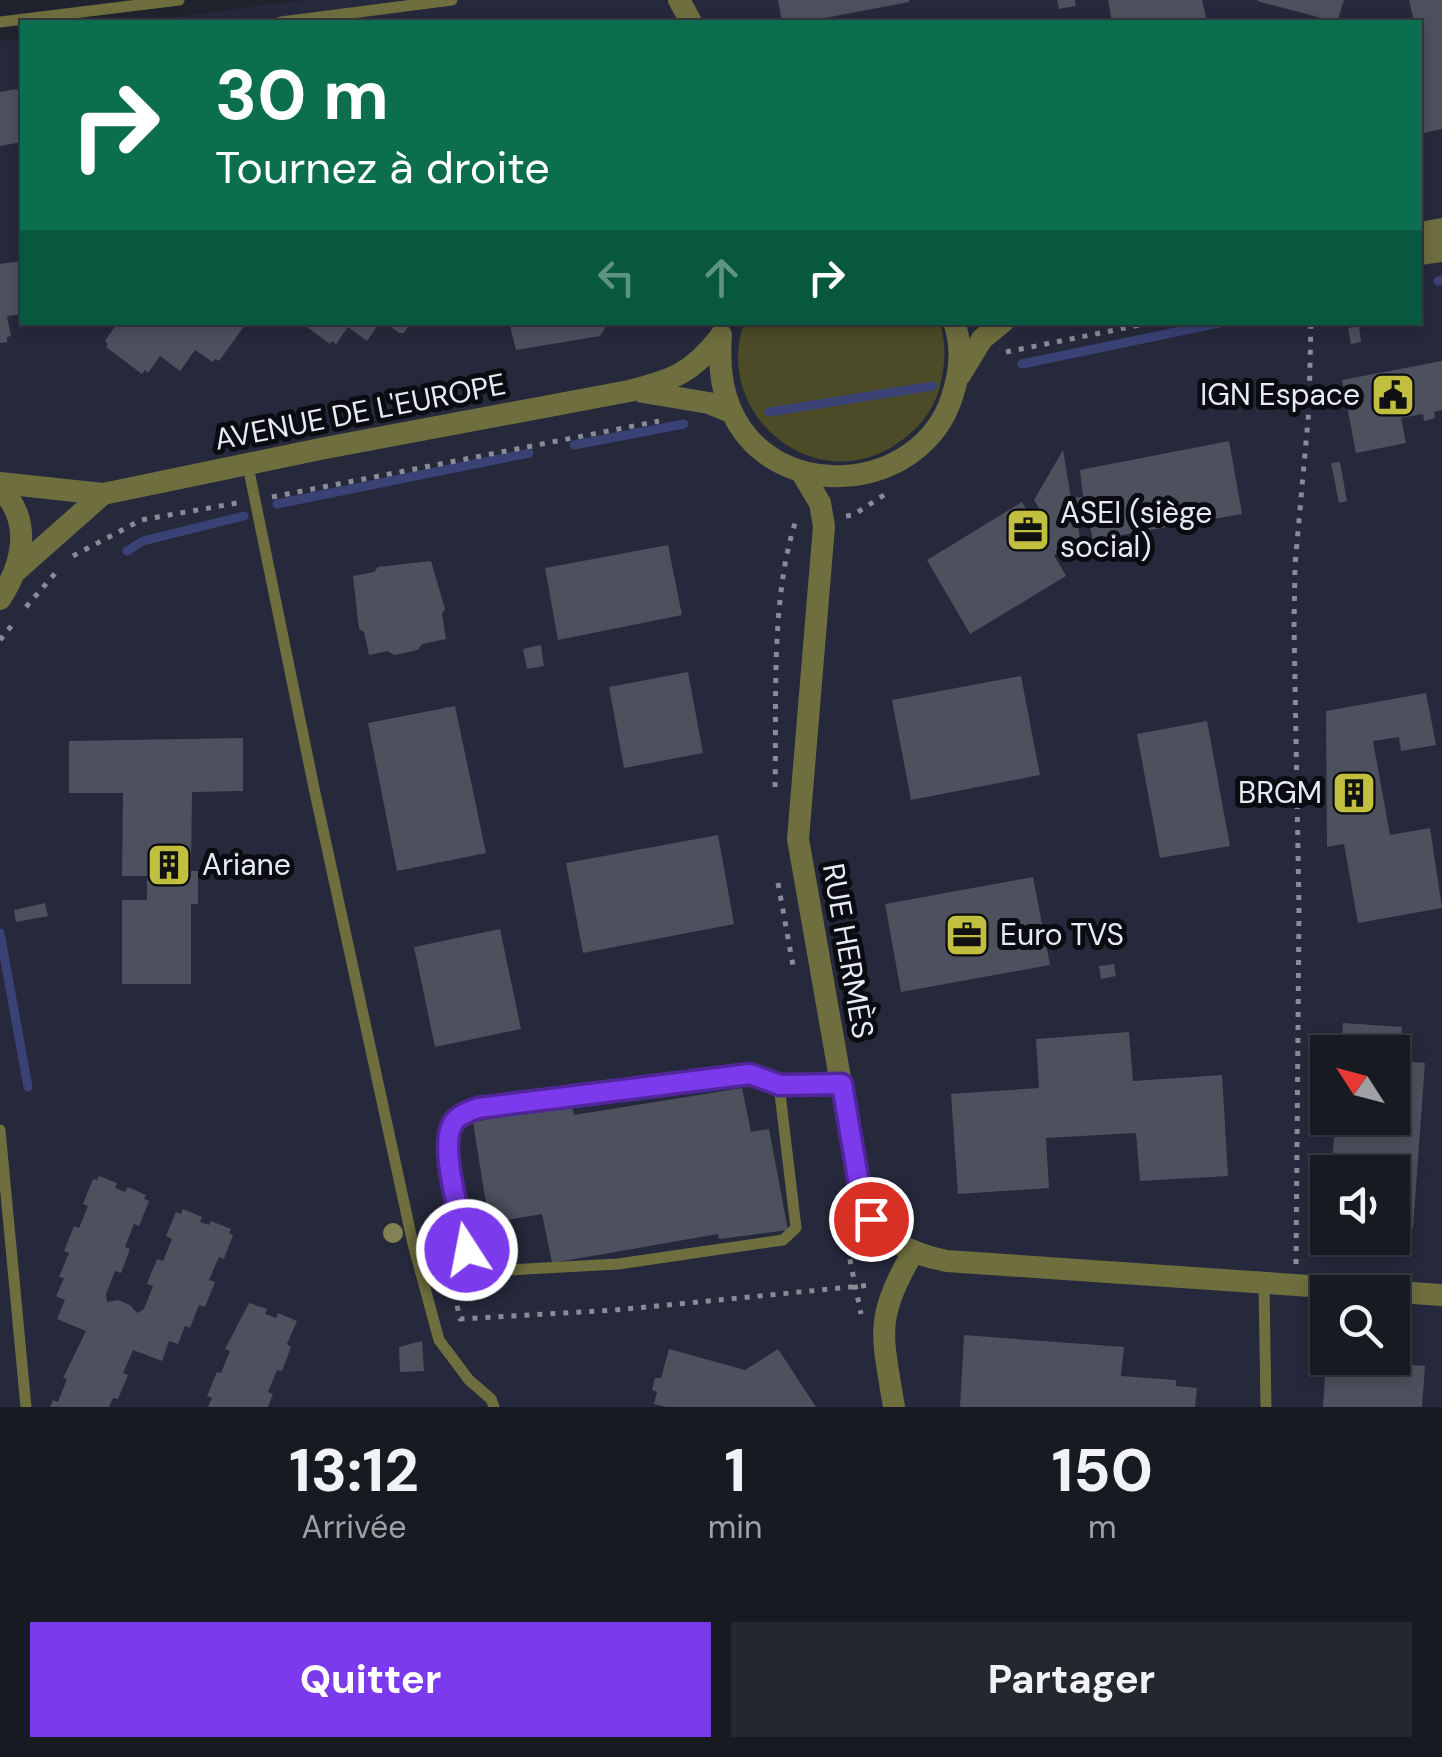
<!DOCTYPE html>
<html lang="fr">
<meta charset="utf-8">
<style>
:root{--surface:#181a22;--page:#25272f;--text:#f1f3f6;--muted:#9fa1a5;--line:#363840;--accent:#7c3aed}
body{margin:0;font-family:"DM Sans",sans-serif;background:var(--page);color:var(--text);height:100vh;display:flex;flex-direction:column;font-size:38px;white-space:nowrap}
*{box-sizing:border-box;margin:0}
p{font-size:32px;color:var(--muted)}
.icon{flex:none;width:55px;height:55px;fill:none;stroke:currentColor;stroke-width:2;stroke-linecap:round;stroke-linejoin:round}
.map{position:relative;height:1407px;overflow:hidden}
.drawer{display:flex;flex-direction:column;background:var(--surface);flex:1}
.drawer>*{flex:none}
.banner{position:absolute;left:20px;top:20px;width:1402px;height:305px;border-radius:0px;box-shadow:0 5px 15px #0003,0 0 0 2px var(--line);background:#0b6e4f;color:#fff;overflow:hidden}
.needle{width:65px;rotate:306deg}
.controls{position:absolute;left:1310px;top:1035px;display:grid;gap:20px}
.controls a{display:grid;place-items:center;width:100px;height:100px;border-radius:0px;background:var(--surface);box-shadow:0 5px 15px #0003,0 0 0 2px var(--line);font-size:50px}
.pin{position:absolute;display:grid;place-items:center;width:85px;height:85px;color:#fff;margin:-42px;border:5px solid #fff;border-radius:50%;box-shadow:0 2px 10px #0007}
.me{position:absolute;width:110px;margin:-55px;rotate:349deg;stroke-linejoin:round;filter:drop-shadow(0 0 8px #0008)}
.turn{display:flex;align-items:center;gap:35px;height:210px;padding:0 30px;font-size:45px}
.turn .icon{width:130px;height:130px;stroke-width:2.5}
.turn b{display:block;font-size:70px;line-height:85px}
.lanes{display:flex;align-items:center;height:95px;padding:0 30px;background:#0003;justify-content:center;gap:50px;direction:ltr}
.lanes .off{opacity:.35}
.eta{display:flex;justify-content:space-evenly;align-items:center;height:170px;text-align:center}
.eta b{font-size:60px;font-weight:700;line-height:70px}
.action{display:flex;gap:20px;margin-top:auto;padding:20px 30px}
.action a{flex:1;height:115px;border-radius:0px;background:var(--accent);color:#fff;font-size:40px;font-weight:700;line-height:115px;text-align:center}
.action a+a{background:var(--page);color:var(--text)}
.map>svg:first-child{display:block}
.built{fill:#25293b;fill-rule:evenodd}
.green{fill:#4b4b27}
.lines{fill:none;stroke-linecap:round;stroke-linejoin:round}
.stream{stroke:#3a4275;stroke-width:9}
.building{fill:#4d505d}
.path{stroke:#898b95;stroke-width:5;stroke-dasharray:5 8;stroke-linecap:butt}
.lane{stroke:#6e6e3f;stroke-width:11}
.street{stroke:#6e6e3f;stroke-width:22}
.tree{fill:#828254}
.route-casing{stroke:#51269a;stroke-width:25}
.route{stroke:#7c3aed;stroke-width:18}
.labels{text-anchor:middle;stroke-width:10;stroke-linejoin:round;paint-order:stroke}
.poi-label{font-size:30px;fill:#e8eaf2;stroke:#0b0c12;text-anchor:start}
.street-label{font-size:30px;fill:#e8eaf2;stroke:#0b0c12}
</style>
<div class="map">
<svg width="1442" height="1407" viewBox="0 0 1442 1407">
<rect width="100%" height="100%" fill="#20232e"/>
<!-- built -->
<path class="built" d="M 306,0 L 1442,0 L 1442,1407 L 0,1407 L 0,41 L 22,38 L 22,322 L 1420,322 L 1420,22 L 137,22 ZM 1328,1052 L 1392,1052 L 1392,1118 L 1328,1118 ZM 1328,1172 L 1392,1172 L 1392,1238 L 1328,1238 ZM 1328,1292 L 1392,1292 L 1392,1358 L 1328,1358 Z"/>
<!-- green -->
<path class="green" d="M 744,323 L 940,323 C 947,346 945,367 939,390 C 932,413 917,430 898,443 C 816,500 712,415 744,323 Z"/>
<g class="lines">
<!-- stream -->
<path class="stream" d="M 1438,281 L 1442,280
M 1022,364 L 1224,322
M 769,412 L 933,386
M 574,445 L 684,424
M 277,504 L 529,453
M 127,551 L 143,541 L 244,516
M 0,933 L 28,1087"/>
</g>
<!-- building -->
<path class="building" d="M 778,0 L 909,0 L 909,2 L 804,22 L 782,22 Z
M 1057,0 L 1075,0 L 1076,6 L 1059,9 Z
M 1108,0 L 1202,0 L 1207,22 L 1112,22 Z
M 1344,0 L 1337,22 L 1257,1 L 1257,0 Z
M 1409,0 L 1442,0 L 1442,129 L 1420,134 L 1420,22 L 1414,22 Z
M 16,89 L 20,93 L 22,106 L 22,142 L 0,146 L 0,92 Z
M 22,261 L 22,314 L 7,316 L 11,336 L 7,337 L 7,342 L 0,343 L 0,264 Z
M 118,322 L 241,322 L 245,325 L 219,361 L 215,359 L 213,362 L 195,350 L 180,371 L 160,356 L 148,373 L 145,370 L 142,374 L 106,347 L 108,344 L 105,341 Z
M 300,322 L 380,322 L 367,341 L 348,327 L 336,344 L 332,341 L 330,344 Z
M 384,322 L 411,322 L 404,333 L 399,333 Z
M 509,322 L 609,322 L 600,336 L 516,350 Z
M 1359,326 L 1361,342 L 1351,344 L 1348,328 Z
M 1442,361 L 1442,410 L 1434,412 L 1435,418 L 1424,421 L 1423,414 L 1401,418 L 1406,443 L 1356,453 L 1342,380 Z
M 1229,441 L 1242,514 L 1093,540 L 1086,509 L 1076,515 L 1080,538 L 1054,555 L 1066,576 L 970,634 L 927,560 L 1022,502 L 1033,521 L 1043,515 L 1034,500 L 1063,450 L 1071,498 L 1083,497 L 1080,470 Z
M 1340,462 L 1347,501 L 1339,503 L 1331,463 Z
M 668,545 L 682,615 L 558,640 L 545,568 Z
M 431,561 L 445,609 L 442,614 L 446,639 L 422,644 L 418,650 L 394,655 L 388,651 L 369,655 L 364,632 L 359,629 L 353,576 L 374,572 L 378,567 Z
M 541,645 L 544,666 L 527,669 L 523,649 Z
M 688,672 L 703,753 L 624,768 L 609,687 Z
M 1021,676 L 1040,775 L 911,800 L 892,700 Z
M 1426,693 L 1436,745 L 1401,751 L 1399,737 L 1373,741 L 1390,835 L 1430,828 L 1442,908 L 1358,923 L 1344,844 L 1327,847 L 1326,711 Z
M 455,706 L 486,853 L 397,871 L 368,723 Z
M 1207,721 L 1230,846 L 1160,858 L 1137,734 Z
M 243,738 L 243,791 L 192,792 L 191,871 L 198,871 L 198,904 L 191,904 L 191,984 L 122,984 L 122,900 L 147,900 L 147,876 L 122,876 L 123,793 L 69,793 L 69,741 Z
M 718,835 L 734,924 L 583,953 L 566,863 Z
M 1033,877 L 1050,965 L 901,992 L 885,904 Z
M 45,903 L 48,916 L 16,922 L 14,910 Z
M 500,929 L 521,1029 L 435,1047 L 414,947 Z
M 1114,964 L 1116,976 L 1101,979 L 1099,966 Z
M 1343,1023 L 1402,1027 L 1400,1061 L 1425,1063 L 1413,1228 L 1392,1227 L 1392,1172 L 1331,1172 L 1336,1118 L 1392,1118 L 1392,1052 L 1341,1052 Z
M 1129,1032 L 1133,1081 L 1222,1075 L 1228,1176 L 1140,1181 L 1136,1133 L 1046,1138 L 1049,1188 L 958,1194 L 951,1094 L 1039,1088 L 1036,1039 Z
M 742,1088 L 751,1132 L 769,1129 L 788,1230 L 719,1239 L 718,1234 L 552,1263 L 542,1214 L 489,1223 L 473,1122 L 572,1105 L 574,1115 Z
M 99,1176 L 117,1183 L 115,1188 L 125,1192 L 128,1187 L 146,1195 L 144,1199 L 149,1201 L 139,1226 L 134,1224 L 125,1247 L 130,1249 L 121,1273 L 115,1271 L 106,1294 L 107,1302 L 118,1300 L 130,1305 L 137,1313 L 144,1309 L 153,1286 L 147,1284 L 157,1259 L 163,1261 L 172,1239 L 166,1236 L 176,1212 L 181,1214 L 183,1209 L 202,1217 L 200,1222 L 209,1225 L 211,1221 L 231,1229 L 229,1233 L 233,1235 L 224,1259 L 219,1257 L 209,1280 L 215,1282 L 205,1307 L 199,1305 L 190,1328 L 185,1326 L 178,1344 L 169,1341 L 162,1361 L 133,1350 L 123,1373 L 128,1375 L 118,1399 L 113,1398 L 109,1407 L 50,1407 L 53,1400 L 58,1402 L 67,1379 L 63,1378 L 86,1331 L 57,1319 L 65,1300 L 56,1296 L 64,1278 L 59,1277 L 69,1253 L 64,1251 L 74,1226 L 79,1228 L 88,1206 L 83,1204 L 93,1179 L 97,1180 Z
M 249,1303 L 267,1309 L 265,1314 L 276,1318 L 278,1313 L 297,1321 L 287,1344 L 291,1347 L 282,1371 L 277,1370 L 268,1392 L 273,1394 L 268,1407 L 208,1407 L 212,1398 L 207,1396 L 217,1372 L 221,1373 L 230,1351 L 225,1349 Z
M 964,1335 L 1124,1347 L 1121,1376 L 1176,1380 L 1176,1386 L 1197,1388 L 1195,1407 L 960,1407 Z
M 422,1341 L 424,1371 L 400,1372 L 399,1347 Z
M 669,1349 L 745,1370 L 778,1349 L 816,1407 L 666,1407 L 654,1404 L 657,1392 L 652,1390 L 655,1378 L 661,1378 Z
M 1326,1359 L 1355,1361 L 1354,1365 L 1361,1366 L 1360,1371 L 1388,1373 L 1389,1368 L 1396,1368 L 1396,1364 L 1425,1366 L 1422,1407 L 1323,1407 Z"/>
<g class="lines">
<!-- path -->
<path class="path" d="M 1006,352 L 1155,322
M 272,497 L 659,421
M 846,516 L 853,515 L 884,495
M 73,556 L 141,520 L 237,503
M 26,607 L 58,570
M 0,640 L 16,620
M 775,787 C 777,703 770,600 796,520
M 778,883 L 794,971
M 842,1221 L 861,1314
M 446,1255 L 460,1319 L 615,1310 L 872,1285
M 1296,1264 L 1299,908 L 1294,626 L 1295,565 L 1309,409 L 1311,322"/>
<!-- lane -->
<path class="lane" d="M 0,22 L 179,0
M 281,22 L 452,0
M 248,466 L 314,788 L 413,1244 L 439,1340 L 469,1380 L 491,1399 L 494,1407
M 779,1085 L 796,1228 L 783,1240 L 618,1264 L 490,1271 L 475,1264 L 467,1251 C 462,1223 439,1149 452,1125 C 457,1115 468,1112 478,1108 L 749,1074 L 779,1085 L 842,1084
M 0,1130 L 26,1407
M 1264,1284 L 1266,1407"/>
<!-- street -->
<path class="street" d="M 679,0 L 691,22
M 1420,233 L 1442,229
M 1420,254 L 1442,251
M 721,335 C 719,361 720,386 731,410 C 773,506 921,494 952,397 C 960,373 963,347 954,322
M 960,375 L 982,339 L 1003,322
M 643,392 L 709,403 L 731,412
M 802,473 L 820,503 L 824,526 L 798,839 L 862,1203 C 881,1238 908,1254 947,1261 L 1442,1295
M 0,483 L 103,494 L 325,448 L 629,391 C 673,380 692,373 720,337
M 0,488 C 33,521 23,564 0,599
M 16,571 L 103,494
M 894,1407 C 882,1332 874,1321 913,1252"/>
</g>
<!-- trees -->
<circle class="tree" cx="393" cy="1233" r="10"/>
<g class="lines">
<defs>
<path id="route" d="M 467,1250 C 462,1223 439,1149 452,1125 C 457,1115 468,1112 478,1108 L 750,1074 L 780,1085 L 842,1084 L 862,1202 L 871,1219"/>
</defs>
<!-- route casing -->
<use href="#route" class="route-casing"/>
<!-- route -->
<use href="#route" class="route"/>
</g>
<!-- icons -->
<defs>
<symbol id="civic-square" viewBox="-11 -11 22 22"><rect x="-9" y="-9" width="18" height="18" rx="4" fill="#c1be40" stroke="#0b0c12"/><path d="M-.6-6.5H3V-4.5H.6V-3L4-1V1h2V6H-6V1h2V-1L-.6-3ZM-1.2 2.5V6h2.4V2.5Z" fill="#111"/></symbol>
<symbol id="office-square" viewBox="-11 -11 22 22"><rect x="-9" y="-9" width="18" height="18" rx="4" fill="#c1be40" stroke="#0b0c12"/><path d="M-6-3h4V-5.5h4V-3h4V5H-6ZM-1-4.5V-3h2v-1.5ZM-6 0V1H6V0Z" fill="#111"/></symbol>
<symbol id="building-square" viewBox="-11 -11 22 22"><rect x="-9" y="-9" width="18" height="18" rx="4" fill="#c1be40" stroke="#0b0c12"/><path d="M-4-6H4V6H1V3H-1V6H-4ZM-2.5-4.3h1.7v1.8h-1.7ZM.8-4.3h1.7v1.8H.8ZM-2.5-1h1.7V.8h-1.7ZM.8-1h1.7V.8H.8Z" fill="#111"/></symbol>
</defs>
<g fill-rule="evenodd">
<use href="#civic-square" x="1368" y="370" width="50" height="50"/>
<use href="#office-square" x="1003" y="505" width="50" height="50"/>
<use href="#building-square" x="1329" y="768" width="50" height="50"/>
<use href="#building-square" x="144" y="840" width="50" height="50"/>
<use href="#office-square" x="942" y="910" width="50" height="50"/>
</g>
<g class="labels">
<!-- poi labels -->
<g class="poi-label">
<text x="1360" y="405" text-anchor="end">IGN Espace</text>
<text x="1060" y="523">ASEI (siège<tspan x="1060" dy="34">social)</tspan></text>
<text x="1322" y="803" text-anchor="end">BRGM</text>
<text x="202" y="875">Ariane</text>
<text x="1000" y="945">Euro TVS</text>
</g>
<!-- street labels -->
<g class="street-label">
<text transform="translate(360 412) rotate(-11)" y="10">AVENUE DE L'EUROPE</text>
<text transform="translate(848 951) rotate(80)" y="10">RUE HERMÈS</text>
</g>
</g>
</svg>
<div class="controls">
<a><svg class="needle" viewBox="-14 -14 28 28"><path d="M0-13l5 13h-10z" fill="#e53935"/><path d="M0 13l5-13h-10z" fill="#9fa1a5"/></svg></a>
<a><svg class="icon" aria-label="sound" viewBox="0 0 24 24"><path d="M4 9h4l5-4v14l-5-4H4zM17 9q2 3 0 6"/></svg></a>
<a><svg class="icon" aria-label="search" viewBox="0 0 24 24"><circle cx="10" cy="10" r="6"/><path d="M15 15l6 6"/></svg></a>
</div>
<div class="pin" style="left:871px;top:1219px;background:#d93025"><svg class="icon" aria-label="arrive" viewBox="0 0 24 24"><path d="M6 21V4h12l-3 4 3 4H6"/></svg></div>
<svg class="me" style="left:467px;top:1250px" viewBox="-20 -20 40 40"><circle r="17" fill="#7c3aed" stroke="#fff" stroke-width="3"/><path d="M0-11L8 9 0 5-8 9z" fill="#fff"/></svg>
<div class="banner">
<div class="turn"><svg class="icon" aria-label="right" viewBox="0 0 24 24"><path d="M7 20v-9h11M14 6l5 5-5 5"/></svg><div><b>30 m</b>Tournez à droite</div></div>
<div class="lanes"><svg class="icon off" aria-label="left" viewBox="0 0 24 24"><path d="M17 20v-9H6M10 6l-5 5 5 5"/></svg><svg class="icon off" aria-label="ahead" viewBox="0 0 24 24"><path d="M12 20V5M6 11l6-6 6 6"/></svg><svg class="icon" aria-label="right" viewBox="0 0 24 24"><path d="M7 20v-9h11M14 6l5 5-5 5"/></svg></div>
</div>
</div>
<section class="drawer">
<div class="eta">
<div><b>13:12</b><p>Arrivée</p></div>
<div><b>1</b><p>min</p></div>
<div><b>150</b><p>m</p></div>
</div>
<div class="action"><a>Quitter</a><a>Partager</a></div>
</section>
